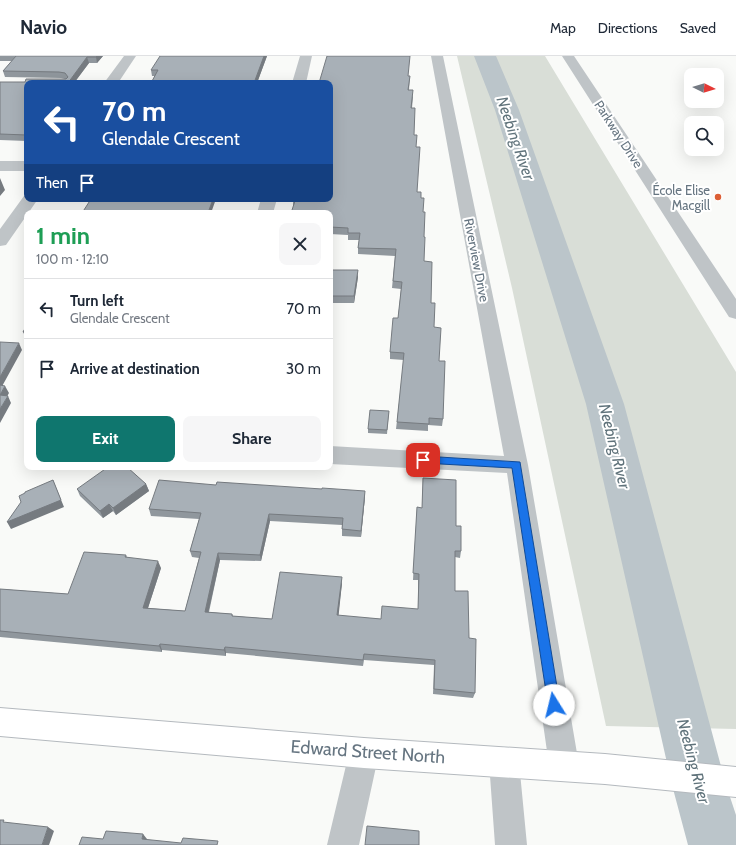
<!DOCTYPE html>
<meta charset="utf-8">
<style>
:root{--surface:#fff;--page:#f6f6f7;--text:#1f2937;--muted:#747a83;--line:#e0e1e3;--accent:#0f766e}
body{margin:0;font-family:Cabin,sans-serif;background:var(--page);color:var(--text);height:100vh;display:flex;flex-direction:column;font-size:15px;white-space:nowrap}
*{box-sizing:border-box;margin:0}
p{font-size:13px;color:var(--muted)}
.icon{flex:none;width:22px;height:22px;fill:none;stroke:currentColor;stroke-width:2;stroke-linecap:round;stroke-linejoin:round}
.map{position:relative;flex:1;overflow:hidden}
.side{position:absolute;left:24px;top:154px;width:309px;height:260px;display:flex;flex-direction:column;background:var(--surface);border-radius:8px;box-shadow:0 4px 16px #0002}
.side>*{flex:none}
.guide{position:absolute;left:24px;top:24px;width:309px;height:122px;border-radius:8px;box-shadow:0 4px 16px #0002;background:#1a4fa0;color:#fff;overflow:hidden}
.needle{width:26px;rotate:95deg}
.tools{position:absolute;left:684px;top:12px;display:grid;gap:8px}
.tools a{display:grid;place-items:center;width:40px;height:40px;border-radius:8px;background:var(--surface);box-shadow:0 4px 16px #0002;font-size:20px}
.pin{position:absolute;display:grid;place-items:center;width:34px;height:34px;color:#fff;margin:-17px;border-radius:8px;box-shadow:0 2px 6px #0006}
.me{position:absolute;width:44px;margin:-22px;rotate:351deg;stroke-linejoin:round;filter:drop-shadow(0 0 3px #0008)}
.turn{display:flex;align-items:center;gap:14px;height:84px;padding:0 12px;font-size:18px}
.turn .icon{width:52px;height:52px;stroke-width:2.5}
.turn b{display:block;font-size:28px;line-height:34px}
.then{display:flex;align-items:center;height:38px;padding:0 12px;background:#0003;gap:8px;font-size:15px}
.round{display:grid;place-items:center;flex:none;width:42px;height:42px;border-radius:8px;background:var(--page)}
.head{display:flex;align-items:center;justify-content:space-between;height:68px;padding:0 12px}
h1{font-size:24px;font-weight:700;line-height:30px;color:#1e9e55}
.action{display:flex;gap:8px;margin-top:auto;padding:8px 12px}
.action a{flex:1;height:46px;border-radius:8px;background:var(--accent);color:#fff;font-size:16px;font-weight:700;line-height:46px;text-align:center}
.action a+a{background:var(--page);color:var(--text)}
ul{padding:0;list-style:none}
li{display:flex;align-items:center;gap:12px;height:60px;padding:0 12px;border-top:1px solid var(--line)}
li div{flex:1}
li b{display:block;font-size:15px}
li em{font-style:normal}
header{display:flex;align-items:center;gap:24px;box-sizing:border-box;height:56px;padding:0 20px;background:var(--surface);border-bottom:1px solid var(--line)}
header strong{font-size:19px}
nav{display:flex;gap:22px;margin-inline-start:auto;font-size:14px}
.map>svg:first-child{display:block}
.green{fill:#d9ded7}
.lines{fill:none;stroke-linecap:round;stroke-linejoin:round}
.river{fill:#bbc5ca;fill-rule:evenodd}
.secondary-casing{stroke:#b4b9be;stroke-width:2}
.street{fill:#bfc4c7;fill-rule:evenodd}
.secondary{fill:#fff;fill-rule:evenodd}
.wall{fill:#90979d}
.shaded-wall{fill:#767b80}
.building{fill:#a8b0b7;stroke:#767b80}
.route{fill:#1a73e8;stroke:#114b97}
.poi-dot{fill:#dc5f35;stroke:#fff;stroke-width:1.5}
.labels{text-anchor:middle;stroke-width:4;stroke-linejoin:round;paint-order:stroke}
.far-street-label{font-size:13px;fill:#667581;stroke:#fff}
.far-poi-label{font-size:13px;fill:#667581;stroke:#fff;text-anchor:end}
.water-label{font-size:16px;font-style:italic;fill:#60737b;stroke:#fff}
.near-street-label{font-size:18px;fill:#667581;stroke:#fff}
</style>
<header>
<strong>Navio</strong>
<nav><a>Map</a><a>Directions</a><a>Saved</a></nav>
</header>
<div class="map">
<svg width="736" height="789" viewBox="0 0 736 789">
<rect width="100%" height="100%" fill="#f9faf8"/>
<!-- green -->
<path class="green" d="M 457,0 L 545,0 L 736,316 L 736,673 L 606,670 L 512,232 Z"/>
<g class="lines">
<!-- river -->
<path class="river" d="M 474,0 L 496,0 L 519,54 L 624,348 L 726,729 L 736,759 L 736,789 L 688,789 L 672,729 L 586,348 L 495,54 Z"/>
<defs>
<path id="secondary" d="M 0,652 L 364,682 L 605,698 L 736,711 L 736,741 L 605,728 L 364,712 L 0,680 Z"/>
</defs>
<!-- secondary casing -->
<use href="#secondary" class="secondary-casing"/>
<!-- street -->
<path class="street" d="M 124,0 L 136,0 L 118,27 L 104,27 Z
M 300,0 L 312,0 L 306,27 L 292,27 Z
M 431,0 L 443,0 L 528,409 L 579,709 L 574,719 L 564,724 L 554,719 L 549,709 L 507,417 L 330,408 L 330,390 L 504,400 Z
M 562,0 L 574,0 L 736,243 L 736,263 L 729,261 Z
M 0,105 L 27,105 L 27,115 L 0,115 Z
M 27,139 L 27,143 L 38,143 L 6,189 L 0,190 L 0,173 L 24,140 Z
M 261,143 L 277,143 L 273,157 L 257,157 Z
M 364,682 L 374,687 L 379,697 L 359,789 L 327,789 L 349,697 L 354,687 Z
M 504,691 L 514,696 L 519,706 L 527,789 L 495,789 L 489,706 L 494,696 Z"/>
<!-- secondary -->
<use href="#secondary" class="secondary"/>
</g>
<!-- wall -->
<path class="wall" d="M 0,0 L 103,0 L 97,7 L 89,7 L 74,27 L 27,27 L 27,85 L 0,84 L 0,26 L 25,26 L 65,23 L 61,22 L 5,21 L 3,15 L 12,5 L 0,5 Z
M 267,0 L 257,27 L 151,27 L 155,20 L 152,20 L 151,14 Z
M 408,20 L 410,20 L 409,34 L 413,41 L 412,52 L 414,79 L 416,91 L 417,136 L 421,142 L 423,156 L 424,205 L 431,247 L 434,271 L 439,305 L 443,363 L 442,370 L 428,369 L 428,375 L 396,373 L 404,304 L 390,303 L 390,296 L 398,262 L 401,233 L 392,232 L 395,200 L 358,198 L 358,192 L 359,184 L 348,184 L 348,179 L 330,178 L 330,157 L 293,150 L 293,145 Z
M 330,214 L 358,221 L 354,247 L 330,247 Z
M 27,269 L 27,282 L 26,282 L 23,276 Z
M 389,355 L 387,378 L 368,377 L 368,373 Z
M 423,422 L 456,470 L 461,495 L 460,502 L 455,501 L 455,535 L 469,582 L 475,637 L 473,642 L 433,638 L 434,609 L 364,604 L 363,610 L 226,597 L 226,600 L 162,594 L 162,596 L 0,581 L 0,533 L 68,538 L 126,499 L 127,501 L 161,512 L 148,552 L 185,555 L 199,502 L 192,501 L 190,495 L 199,463 L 151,460 L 149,453 L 365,441 L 361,481 L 342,480 L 342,469 L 270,465 L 261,505 L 220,504 L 209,556 L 232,558 L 233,560 L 272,563 L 342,527 L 338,560 L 381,563 L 418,553 L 418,524 L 413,524 L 417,451 L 422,452 Z
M 146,428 L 149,435 L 116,459 L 113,455 L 103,462 L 80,440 L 77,433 Z"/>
<!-- shaded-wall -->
<path class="shaded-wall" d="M 97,0 L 103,0 L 97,7 L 96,1 Z
M 264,0 L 267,0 L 257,27 L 254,27 Z
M 87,1 L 89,7 L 74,27 L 68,27 Z
M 0,122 L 5,134 L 0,140 Z
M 213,143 L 216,143 L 211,157 L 208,157 Z
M 358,214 L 358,221 L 354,247 L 354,240 Z
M 19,287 L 22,294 L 0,334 L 0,321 Z
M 5,330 L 9,337 L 4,346 L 0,339 Z
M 8,340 L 11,347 L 0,367 L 0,353 Z
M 53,424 L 64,451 L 11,473 L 7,466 Z
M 146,428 L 149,435 L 116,459 L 113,452 Z
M 365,435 L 365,441 L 361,481 L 361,475 Z
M 109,448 L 113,455 L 103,462 L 100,455 Z
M 269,458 L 270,465 L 261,505 L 260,499 Z
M 218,497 L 220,504 L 207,562 L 205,556 Z
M 158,505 L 161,512 L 146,558 L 143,552 Z
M 342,521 L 342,527 L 338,565 L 337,559 Z
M 160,588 L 162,594 L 162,596 L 159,590 Z
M 225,591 L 226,597 L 226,600 L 224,594 Z
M 48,771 L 54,775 L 49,789 L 42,789 Z
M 143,778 L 147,783 L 146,787 L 142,783 Z"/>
<!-- building -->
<path class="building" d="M 16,0 L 97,0 L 96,1 L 87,1 L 68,27 L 27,27 L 27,79 L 0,78 L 0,26 L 25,26 L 26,23 L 66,23 L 68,21 L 65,17 L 59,16 L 3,15 Z
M 160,0 L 264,0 L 254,27 L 151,27 L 158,14 L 151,14 Z
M 327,0 L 410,0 L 408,20 L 410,20 L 408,34 L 413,34 L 411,52 L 415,52 L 414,79 L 417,79 L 416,91 L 420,91 L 417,136 L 421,136 L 421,142 L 424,142 L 423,156 L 425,156 L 424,181 L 425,181 L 424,205 L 432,206 L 431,247 L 435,247 L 434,271 L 441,272 L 439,305 L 445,305 L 443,363 L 429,362 L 429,368 L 397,366 L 404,297 L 390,296 L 393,262 L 398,262 L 402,226 L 393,225 L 396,193 L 358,192 L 360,177 L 348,177 L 348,172 L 330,171 L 330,157 L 291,157 L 295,145 L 293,145 L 293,143 L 330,143 L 330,27 L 319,27 Z
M 91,143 L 213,143 L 208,157 L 82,157 Z
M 330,214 L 358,214 L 354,240 L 330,240 Z
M 27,269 L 27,276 L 23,276 Z
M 0,286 L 19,287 L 0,321 Z
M 0,329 L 5,330 L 0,339 L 8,340 L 0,353 Z
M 370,354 L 389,355 L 387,374 L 368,373 Z
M 108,411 L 127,411 L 146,428 L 113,452 L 109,448 L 100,455 L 77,433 Z
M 423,422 L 456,424 L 456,470 L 461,470 L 461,495 L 455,495 L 455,535 L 468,535 L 469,582 L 476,583 L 475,637 L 434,633 L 435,604 L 364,598 L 363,604 L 225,591 L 224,594 L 160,588 L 159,590 L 0,575 L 0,533 L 68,538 L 84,496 L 126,499 L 125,501 L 158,505 L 143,552 L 185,555 L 201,496 L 190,495 L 201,457 L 149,453 L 159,424 L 216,429 L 217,426 L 322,433 L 322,432 L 365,435 L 361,475 L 342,473 L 343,462 L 269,458 L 260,499 L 218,497 L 205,556 L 232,558 L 232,560 L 272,563 L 280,516 L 342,521 L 337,559 L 381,563 L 382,550 L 418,553 L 419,518 L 413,517 L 417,451 L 422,452 Z
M 53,424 L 61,444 L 7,466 L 21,446 L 19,440 L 25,437 L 25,436 Z
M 0,764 L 4,764 L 3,766 L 48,771 L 42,789 L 0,789 Z
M 367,770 L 419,775 L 419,789 L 365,789 Z
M 106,775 L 143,778 L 142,783 L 181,787 L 183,782 L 218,785 L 217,789 L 79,789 L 82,781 L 103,783 Z"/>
<!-- route -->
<path class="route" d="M 423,400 L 520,406 L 560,649 L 558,653 L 554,655 L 550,653 L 548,649 L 512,412 L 423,407 L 419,404 Z"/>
<!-- markers -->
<circle class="poi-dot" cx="718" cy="141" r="4"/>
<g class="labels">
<!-- far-street labels -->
<g class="far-street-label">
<text transform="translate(619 78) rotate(57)" y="5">Parkway Drive</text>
<text transform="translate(477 204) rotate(79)" y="5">Riverview Drive</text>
</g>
<!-- far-poi labels -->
<g class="far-poi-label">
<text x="710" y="139">École Elise<tspan x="710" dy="15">Macgill</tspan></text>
</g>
<!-- water labels -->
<g class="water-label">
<text transform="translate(516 82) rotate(71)" y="6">Neebing River</text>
<text transform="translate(615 390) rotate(76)" y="6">Neebing River</text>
<text transform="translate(694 705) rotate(75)" y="6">Neebing River</text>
</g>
<!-- near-street labels -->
<g class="near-street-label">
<text transform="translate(368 696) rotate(4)" y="6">Edward Street North</text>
</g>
</g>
</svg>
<div class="tools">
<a><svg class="needle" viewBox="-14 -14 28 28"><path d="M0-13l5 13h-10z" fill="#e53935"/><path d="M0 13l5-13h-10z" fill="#747a83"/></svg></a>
<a><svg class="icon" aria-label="search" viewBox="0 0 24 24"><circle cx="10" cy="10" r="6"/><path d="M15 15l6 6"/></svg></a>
</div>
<div class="pin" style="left:423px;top:404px;background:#d93025"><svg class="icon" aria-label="arrive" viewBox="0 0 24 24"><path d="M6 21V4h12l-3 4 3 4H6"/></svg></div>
<svg class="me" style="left:554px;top:649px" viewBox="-20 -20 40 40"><circle r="19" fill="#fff"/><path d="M0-13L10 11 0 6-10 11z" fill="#1a73e8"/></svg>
<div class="guide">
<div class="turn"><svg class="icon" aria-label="left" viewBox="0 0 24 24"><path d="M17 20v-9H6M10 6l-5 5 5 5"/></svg><div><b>70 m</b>Glendale Crescent</div></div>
<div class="then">Then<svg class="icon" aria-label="arrive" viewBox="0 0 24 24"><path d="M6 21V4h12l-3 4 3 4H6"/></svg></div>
</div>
<section class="side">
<div class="head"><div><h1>1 min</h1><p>100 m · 12:10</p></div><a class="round"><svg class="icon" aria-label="close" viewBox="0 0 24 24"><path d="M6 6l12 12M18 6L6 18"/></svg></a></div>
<ul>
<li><svg class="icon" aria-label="left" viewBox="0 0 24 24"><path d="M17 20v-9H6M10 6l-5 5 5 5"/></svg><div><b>Turn left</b><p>Glendale Crescent</p></div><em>70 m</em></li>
<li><svg class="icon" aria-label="arrive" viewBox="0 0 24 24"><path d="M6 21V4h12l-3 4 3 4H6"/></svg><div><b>Arrive at destination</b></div><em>30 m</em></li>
</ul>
<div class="action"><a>Exit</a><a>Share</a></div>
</section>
</div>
